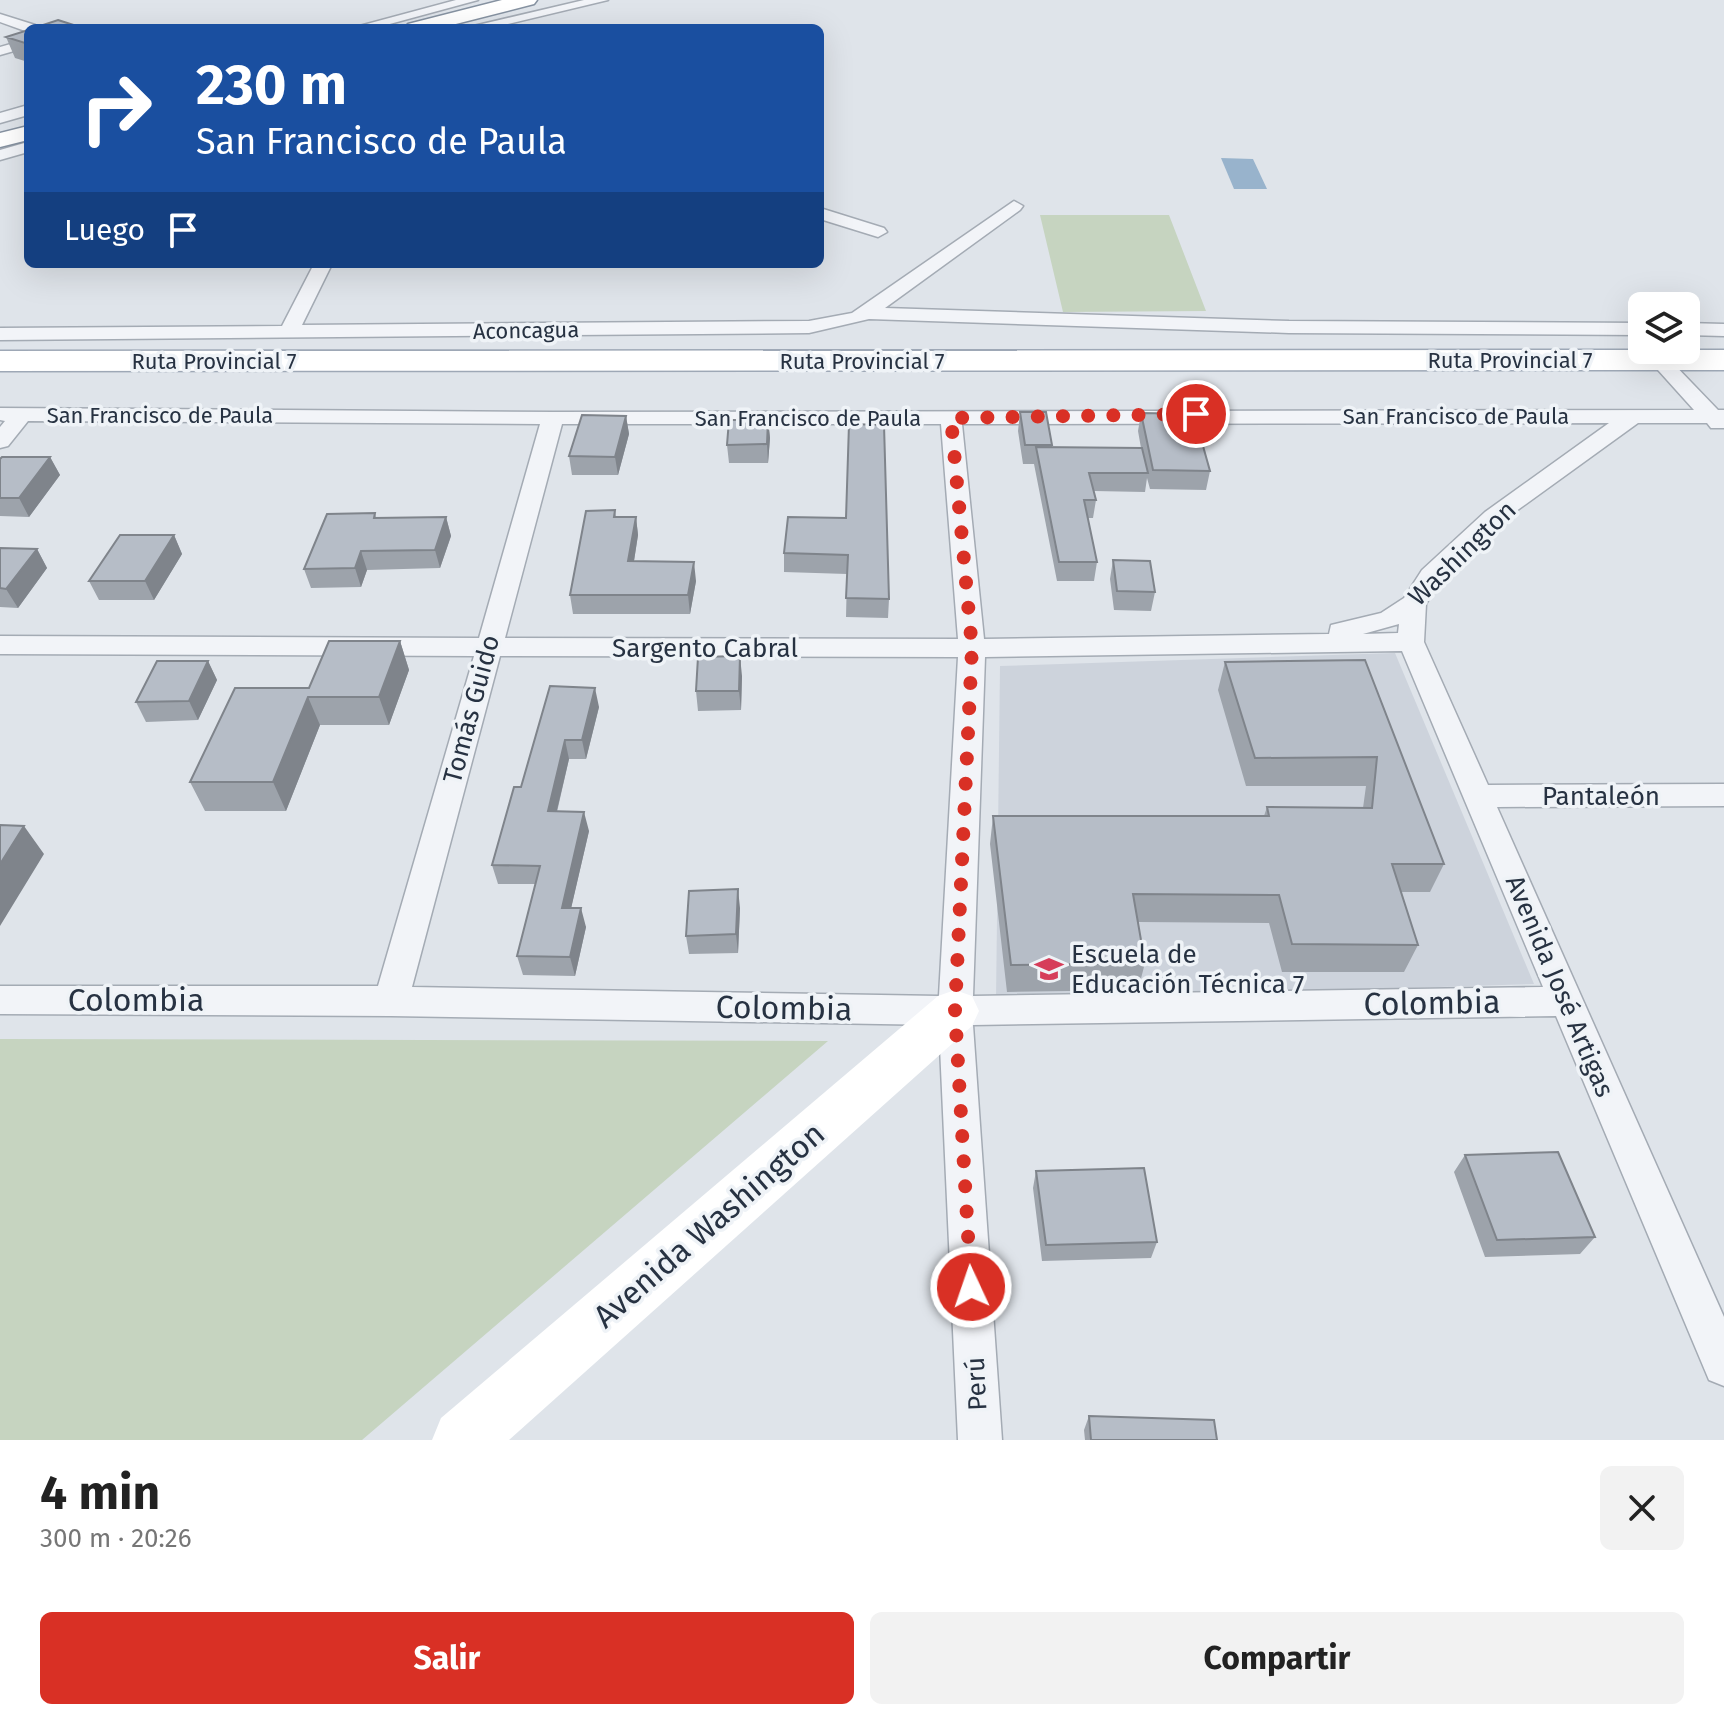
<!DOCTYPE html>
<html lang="es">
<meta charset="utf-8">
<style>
:root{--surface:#fff;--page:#f2f2f2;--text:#222;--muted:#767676;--accent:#d93025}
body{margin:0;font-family:"Fira Sans",sans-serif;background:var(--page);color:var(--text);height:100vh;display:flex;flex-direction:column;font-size:30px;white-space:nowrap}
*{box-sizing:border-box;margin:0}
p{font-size:26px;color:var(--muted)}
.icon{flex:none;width:44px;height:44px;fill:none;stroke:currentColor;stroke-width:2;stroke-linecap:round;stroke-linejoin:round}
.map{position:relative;height:1440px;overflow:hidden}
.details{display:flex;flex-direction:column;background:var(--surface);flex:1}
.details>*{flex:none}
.banner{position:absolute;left:24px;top:24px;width:800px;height:244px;border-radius:12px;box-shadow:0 8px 32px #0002;background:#1a4fa0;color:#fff;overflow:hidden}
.fabs{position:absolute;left:1628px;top:292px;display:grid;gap:16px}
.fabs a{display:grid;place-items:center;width:72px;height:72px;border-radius:12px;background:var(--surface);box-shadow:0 8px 32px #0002;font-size:40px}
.pin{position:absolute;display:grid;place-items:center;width:68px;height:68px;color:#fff;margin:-34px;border:4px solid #fff;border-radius:50%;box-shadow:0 2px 8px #0007}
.me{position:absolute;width:88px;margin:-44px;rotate:357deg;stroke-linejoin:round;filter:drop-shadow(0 0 6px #0008)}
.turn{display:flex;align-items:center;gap:28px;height:168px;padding:0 40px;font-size:36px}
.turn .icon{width:104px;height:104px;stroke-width:2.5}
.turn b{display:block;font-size:56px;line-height:68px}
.then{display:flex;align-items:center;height:76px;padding:0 40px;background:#0003;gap:16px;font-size:30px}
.round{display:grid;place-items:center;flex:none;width:84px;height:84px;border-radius:12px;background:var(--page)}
.overview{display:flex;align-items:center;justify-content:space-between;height:136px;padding:0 40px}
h1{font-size:48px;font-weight:700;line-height:60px}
.button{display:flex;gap:16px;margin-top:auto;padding:16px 40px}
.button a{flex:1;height:92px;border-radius:12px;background:var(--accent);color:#fff;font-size:32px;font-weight:700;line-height:92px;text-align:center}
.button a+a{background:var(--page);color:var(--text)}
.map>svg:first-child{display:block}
.built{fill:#cdd3dc}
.green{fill:#c6d4c0}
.water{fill:#98b3cc}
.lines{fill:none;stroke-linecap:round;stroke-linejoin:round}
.street-casing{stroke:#a4abb4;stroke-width:3}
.primary-casing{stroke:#9ea8b6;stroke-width:3}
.highway-casing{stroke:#8692a1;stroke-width:3}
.street{fill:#f2f4f8;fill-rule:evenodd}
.secondary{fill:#fff;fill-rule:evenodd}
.primary{fill:#fff;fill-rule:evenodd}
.highway{fill:#fff;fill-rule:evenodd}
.wall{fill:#9da3ab}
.shaded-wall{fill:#7f848b}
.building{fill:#b6bdc7;stroke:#7f848b;stroke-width:2}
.route{stroke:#d93025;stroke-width:14;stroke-dasharray:0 25.2}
.labels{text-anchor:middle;stroke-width:7;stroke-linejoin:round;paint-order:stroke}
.far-street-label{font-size:22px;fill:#273242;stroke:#eff3f7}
.street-label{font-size:26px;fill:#273242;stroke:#eff3f7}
.poi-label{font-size:26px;fill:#273242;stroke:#eff3f7;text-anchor:start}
.near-street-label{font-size:32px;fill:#273242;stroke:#eff3f7}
</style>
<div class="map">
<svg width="1724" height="1440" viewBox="0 0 1724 1440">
<rect width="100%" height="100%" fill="#dfe4ea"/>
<!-- built -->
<path class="built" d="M 1395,653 L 1534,984 L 996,1001 L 1000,666 Z"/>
<!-- green -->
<path class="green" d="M 1040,215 L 1169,215 L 1206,311 L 1063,312 Z
M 0,1039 L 828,1041 L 362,1440 L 0,1440 Z"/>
<!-- water -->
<path class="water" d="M 1221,158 L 1253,159 L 1267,189 L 1234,189 Z"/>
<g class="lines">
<defs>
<path id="street" d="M 456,0 L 478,0 L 375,28 L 352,28 Z
M 584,0 L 608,0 L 491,28 L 465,28 Z
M 0,14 L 35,25 L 37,28 L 28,28 L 28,32 L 0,22 Z
M 28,39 L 28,47 L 0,55 L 0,47 Z
M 28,105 L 28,115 L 0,123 L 0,113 Z
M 28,142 L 28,152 L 0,160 L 0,150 Z
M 1014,201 L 1023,206 L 1020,210 L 885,308 L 1289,321 L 1642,323 L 1642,335 L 1289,333 L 869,319 L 809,333 L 0,340 L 0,328 L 282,326 L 314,264 L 332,264 L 302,325 L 809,321 L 852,313 Z
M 820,208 L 884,228 L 887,232 L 878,237 L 820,219 Z
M 1686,323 L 1724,324 L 1724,336 L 1686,335 Z
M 1659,354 L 1666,356 L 1718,410 L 1724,410 L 1724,428 L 1711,428 L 1707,423 L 1638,423 L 1501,522 L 1440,581 L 1426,604 L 1424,642 L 1488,785 L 1724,784 L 1724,806 L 1497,807 L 1724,1317 L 1724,1386 L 1709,1380 L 1556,1016 L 973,1025 L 1002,1440 L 958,1440 L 939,1025 L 391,1016 L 0,1014 L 0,986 L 378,986 L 474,656 L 0,654 L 0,636 L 479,638 L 540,424 L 28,421 L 8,446 L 0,448 L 0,427 L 5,421 L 0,420 L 0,408 L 553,412 L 1694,410 L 1649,360 ZM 1609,423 L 1485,512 L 1422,570 L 1404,598 L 1381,613 L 1331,625 L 1329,634 L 984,639 L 962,424 ZM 562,424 L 941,424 L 958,639 L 505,638 ZM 1399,624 L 1398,633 L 1363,634 ZM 1402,651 L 1543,987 L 973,996 L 985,657 ZM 500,656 L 958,657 L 939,996 L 412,987 Z"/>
<path id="primary" d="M 1724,350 L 1724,370 L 0,371 L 0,351 Z"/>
<path id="highway" d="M 502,0 L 537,0 L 534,4 L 440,28 L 404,28 L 408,24 Z
M 28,126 L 28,140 L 0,147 L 0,133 Z"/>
</defs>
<!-- street casing -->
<use href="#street" class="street-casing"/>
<!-- primary casing -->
<use href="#primary" class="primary-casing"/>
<!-- highway casing -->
<use href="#highway" class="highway-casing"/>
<!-- street -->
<use href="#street" class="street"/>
<!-- secondary -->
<path class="secondary" d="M 955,990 L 972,996 L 979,1011 L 972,1026 L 509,1440 L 432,1440 L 441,1418 L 938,996 Z"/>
<!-- primary -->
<use href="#primary" class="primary"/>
<!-- highway -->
<use href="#highway" class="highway"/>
</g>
<!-- wall -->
<path class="wall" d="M 28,30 L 28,62 L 15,58 L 6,37 Z
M 1020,412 L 1052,445 L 1052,447 L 1141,448 L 1138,431 L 1141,413 L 1210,471 L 1206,490 L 1150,489 L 1147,478 L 1145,492 L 1094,491 L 1096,500 L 1093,518 L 1088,518 L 1097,562 L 1094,581 L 1057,581 L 1034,464 L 1023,464 L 1018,431 Z
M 626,416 L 629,434 L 618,475 L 572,475 L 569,456 Z
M 768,420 L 770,438 L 768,463 L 729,463 L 727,445 Z
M 50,457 L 60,475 L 29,517 L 0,516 L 0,459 Z
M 615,510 L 616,517 L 636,517 L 638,535 L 634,561 L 696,581 L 690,614 L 573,614 L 570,595 Z
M 375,513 L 376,518 L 446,517 L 451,536 L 440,568 L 367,570 L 361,587 L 311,588 L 304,569 Z
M 846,518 L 889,599 L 888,618 L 846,617 L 847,574 L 784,572 L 784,553 Z
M 174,535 L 182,554 L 154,600 L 99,600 L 89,581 Z
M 0,548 L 37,549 L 47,568 L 18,608 L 0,607 Z
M 1113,560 L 1155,592 L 1151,611 L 1114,610 L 1110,579 Z
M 400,641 L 409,670 L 389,725 L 320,725 L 286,811 L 205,811 L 190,782 L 309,688 Z
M 1365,660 L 1444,864 L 1430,892 L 1401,892 L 1418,945 L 1404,972 L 1282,972 L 1269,923 L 1138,922 L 1145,963 L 1138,990 L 1007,992 L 990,844 L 993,816 L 1264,816 L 1267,807 L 1363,808 L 1366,786 L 1246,786 L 1218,690 L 1225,662 Z
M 208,661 L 217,680 L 198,720 L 146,722 L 136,702 Z
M 742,676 L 741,710 L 698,711 L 696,691 Z
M 550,686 L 599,707 L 586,759 L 569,759 L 557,812 L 589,831 L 571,908 L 586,927 L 575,976 L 523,975 L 517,956 L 536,884 L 498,884 L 492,865 L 521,787 Z
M 740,908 L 738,953 L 689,954 L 686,936 Z
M 1465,1155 L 1595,1237 L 1580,1254 L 1485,1257 L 1454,1172 Z
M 1036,1171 L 1157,1242 L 1151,1258 L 1042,1261 L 1033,1188 Z
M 1089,1416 L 1217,1440 L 1085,1440 L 1084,1430 Z"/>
<!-- shaded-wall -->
<path class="shaded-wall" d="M 626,416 L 629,434 L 618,475 L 615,457 Z
M 768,420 L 770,438 L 768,463 L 767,444 Z
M 50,457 L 60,475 L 29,517 L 19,498 Z
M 446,517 L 451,536 L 440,568 L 435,550 Z
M 636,517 L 638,535 L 631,580 L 628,561 Z
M 174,535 L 182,554 L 154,600 L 145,581 Z
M 37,549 L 47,568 L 18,608 L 6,589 Z
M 361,551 L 367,570 L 361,587 L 355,568 Z
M 694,562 L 696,581 L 690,614 L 688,595 Z
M 400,641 L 409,670 L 389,725 L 379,697 Z
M 740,656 L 742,676 L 741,710 L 739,691 Z
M 208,661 L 217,680 L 198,720 L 189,701 Z
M 595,688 L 599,707 L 586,759 L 582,740 Z
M 308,697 L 320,725 L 286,811 L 273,782 Z
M 565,740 L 569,759 L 552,831 L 548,811 Z
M 584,812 L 589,831 L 567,926 L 562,908 Z
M 24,826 L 44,854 L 0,926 L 0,864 Z
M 738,889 L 740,908 L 738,953 L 736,934 Z
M 581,908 L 586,927 L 575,976 L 570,957 Z"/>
<!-- building -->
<path class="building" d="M 58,20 L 83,28 L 34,28 Z
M 28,30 L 28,44 L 6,37 Z
M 1020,412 L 1046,412 L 1052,445 L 1025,445 Z
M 1141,413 L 1194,414 L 1210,471 L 1153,470 Z
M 582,415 L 626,416 L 615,457 L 569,456 Z
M 729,420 L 768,420 L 767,444 L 727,445 Z
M 849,424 L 884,425 L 889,599 L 846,598 L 848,555 L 784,553 L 788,517 L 846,518 Z
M 1036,447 L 1142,448 L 1148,473 L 1089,473 L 1096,500 L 1084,500 L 1097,562 L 1059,562 Z
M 2,457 L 50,457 L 19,498 L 0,498 L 0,459 Z
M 615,510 L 614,517 L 636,517 L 628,561 L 694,562 L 688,595 L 570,595 L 586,511 Z
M 375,513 L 374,518 L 446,517 L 435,550 L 361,551 L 355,568 L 304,569 L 327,514 Z
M 120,535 L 174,535 L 145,581 L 89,581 Z
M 0,548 L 37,549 L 6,589 L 0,588 Z
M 1113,560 L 1150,561 L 1155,592 L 1117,591 Z
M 329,641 L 400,641 L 379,697 L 308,697 L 273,782 L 190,782 L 235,688 L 309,688 Z
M 740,656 L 739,691 L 696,691 L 698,657 Z
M 1365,660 L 1444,864 L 1392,864 L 1418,945 L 1292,944 L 1279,895 L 1133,894 L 1145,963 L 1011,965 L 993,816 L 1269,816 L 1267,807 L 1372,808 L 1377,757 L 1255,758 L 1225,662 Z
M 157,661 L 208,661 L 189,701 L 136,702 Z
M 550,686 L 595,688 L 582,740 L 565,740 L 548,811 L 584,812 L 562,908 L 581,908 L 570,957 L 517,956 L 540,866 L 492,865 L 514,787 L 521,787 Z
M 0,825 L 24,826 L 0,864 Z
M 738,889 L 736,934 L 686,936 L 689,891 Z
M 1558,1152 L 1595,1237 L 1497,1240 L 1465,1155 Z
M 1144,1168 L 1157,1242 L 1046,1245 L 1036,1171 Z
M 1089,1416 L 1214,1420 L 1217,1440 L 1091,1440 Z"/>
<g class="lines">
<!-- route -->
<path class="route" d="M 971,1287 L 955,1011 L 972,648 L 951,418 L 1196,414"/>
</g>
<!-- icons -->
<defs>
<symbol id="school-bare" viewBox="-9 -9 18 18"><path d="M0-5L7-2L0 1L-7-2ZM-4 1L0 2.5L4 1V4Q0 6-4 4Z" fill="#d63d5a" stroke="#eff3f7" stroke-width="2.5" paint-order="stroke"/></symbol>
</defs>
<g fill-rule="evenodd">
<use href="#school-bare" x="1029" y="949" width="40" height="40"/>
</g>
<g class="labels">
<!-- far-street labels -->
<g class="far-street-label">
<text transform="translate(526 330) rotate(-1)" y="8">Aconcagua</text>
<text x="1510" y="368">Ruta Provincial 7</text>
<text x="214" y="369">Ruta Provincial 7</text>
<text x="862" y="369">Ruta Provincial 7</text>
<text x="160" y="423">San Francisco de Paula</text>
<text x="1456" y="424">San Francisco de Paula</text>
<text x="808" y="426">San Francisco de Paula</text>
</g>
<!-- street labels -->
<g class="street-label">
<text transform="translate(1462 553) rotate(-44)" y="9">Washington</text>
<text x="705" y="657">Sargento Cabral</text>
<text transform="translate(471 709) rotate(-75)" y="9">Tomás Guido</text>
<text x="1601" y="805">Pantaleón</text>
<text transform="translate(1560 986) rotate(67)" y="9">Avenida José Artigas</text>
<text transform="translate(976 1384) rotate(-93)" y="9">Perú</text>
</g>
<!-- poi labels -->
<g class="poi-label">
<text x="1071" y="963">Escuela de<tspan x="1071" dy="30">Educación Técnica 7</tspan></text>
</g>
<!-- near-street labels -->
<g class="near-street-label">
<text x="136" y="1011">Colombia</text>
<text transform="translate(1432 1003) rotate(-1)" y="11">Colombia</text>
<text transform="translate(784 1008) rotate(1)" y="11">Colombia</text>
<text transform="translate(709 1225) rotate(-41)" y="11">Avenida Washington</text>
</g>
</g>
</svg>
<div class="fabs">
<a><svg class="icon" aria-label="layers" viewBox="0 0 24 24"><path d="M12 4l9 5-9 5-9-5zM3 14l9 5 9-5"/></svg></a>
</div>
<div class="pin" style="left:1196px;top:414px;background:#d93025"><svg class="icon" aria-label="arrive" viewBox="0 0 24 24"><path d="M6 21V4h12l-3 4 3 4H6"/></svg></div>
<svg class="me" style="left:971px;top:1287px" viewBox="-20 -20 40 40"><circle r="17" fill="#d93025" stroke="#fff" stroke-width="3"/><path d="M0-11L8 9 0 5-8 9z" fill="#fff"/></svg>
<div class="banner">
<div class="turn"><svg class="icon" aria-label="right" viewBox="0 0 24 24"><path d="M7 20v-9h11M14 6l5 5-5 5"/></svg><div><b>230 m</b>San Francisco de Paula</div></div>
<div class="then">Luego<svg class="icon" aria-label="arrive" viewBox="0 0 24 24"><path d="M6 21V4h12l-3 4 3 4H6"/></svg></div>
</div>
</div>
<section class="details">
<div class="overview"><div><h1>4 min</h1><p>300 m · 20:26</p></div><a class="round"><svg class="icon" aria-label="close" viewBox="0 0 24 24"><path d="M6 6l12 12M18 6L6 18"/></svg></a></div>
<div class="button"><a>Salir</a><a>Compartir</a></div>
</section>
